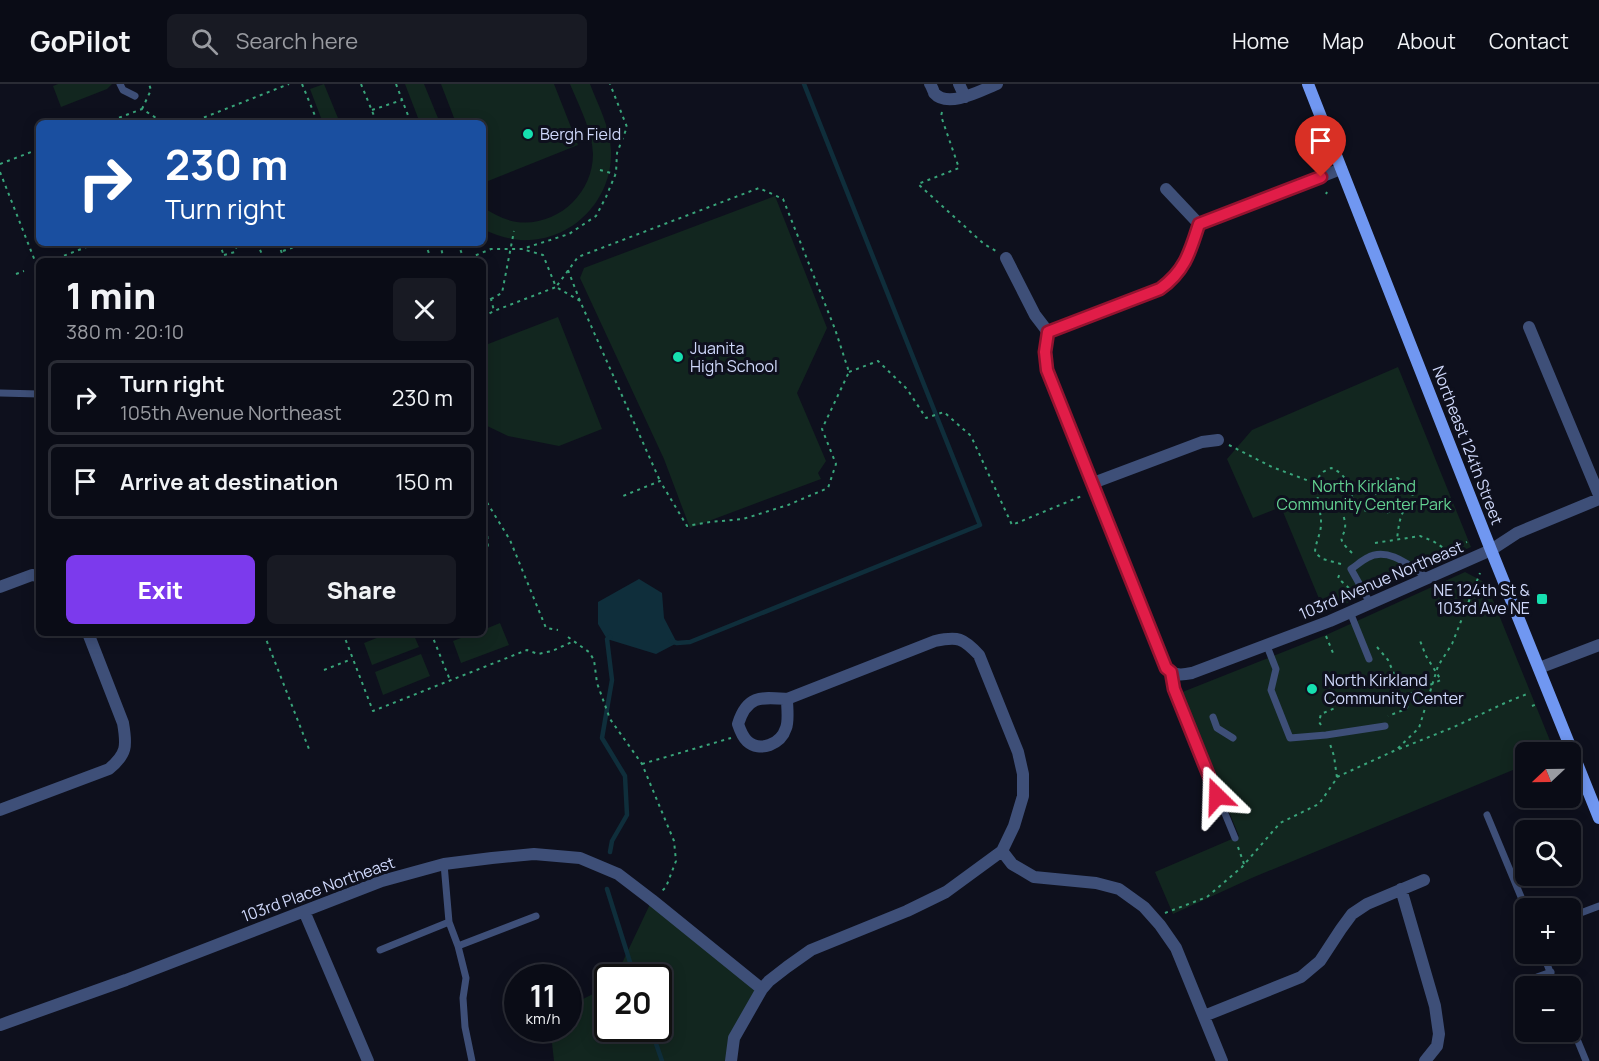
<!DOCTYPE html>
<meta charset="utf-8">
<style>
:root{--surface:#0a0c16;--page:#181a23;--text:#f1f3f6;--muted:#999ba1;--line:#2a2c35;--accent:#7c3aed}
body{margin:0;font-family:Manrope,sans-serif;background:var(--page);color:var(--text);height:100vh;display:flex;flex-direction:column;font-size:22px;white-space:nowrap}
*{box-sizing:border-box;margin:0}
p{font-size:20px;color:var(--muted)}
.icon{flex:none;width:33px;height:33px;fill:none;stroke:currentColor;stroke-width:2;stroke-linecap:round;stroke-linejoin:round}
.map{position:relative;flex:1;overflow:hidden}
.side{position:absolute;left:36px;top:174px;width:450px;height:378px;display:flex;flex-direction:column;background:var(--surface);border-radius:9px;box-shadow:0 3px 15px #0003,0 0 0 2px var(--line)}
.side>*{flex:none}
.hud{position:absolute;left:36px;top:36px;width:450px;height:126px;border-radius:9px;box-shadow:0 3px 15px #0003,0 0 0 2px var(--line);background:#1a4fa0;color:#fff;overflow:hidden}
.needle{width:39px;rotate:248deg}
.fabs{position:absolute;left:1515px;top:658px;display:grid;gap:12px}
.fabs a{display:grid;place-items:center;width:66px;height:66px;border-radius:9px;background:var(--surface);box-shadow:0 3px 15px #0003,0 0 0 2px var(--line);font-size:30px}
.speed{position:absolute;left:504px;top:880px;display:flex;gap:12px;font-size:30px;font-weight:700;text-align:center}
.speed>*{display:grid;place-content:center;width:78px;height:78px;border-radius:50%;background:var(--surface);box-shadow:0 3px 15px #0003,0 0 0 2px var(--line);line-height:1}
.speed small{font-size:15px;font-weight:400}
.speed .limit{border:3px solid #111;border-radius:9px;background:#fff;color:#111}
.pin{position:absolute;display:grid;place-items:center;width:51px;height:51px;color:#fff;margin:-62px -26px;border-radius:50% 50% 50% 0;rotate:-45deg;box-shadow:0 0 6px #0007}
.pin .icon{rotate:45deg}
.me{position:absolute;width:66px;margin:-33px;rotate:338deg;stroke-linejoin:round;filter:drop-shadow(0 0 4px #0008)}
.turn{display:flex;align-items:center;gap:21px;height:126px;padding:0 30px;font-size:27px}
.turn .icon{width:78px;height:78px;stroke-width:2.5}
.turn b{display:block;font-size:42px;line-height:51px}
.round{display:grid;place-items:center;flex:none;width:63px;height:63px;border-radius:9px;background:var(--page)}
.summary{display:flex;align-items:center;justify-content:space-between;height:102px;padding:0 30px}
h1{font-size:36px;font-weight:800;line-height:45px}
.primary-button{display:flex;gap:12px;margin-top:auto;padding:12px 30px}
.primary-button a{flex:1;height:69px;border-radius:9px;background:var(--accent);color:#fff;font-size:24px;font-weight:800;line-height:69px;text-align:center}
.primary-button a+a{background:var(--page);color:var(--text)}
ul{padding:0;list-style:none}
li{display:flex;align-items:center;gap:18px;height:75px;margin:0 12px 9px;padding:0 18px;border:3px solid var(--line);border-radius:9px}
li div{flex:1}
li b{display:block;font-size:22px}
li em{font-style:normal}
header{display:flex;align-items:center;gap:36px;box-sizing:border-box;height:84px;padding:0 30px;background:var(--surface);border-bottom:2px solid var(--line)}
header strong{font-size:28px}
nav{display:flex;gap:33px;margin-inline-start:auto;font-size:21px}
.search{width:420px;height:54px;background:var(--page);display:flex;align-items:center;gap:15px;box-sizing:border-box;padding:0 21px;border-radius:9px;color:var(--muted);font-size:22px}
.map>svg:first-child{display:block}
.green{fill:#12261f}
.water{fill:#0f2e3b}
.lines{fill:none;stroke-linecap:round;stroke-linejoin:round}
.stream{stroke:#0f2e3b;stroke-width:4.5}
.path{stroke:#39a47a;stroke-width:2;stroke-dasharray:3 4.5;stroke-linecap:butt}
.service{stroke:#3e4f78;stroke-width:7}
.minor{stroke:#3e4f78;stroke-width:12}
.secondary{stroke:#7097f1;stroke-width:12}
.route-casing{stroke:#92132f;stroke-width:15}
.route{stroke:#e11d48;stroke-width:10}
.poi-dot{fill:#16dfb0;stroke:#0e101d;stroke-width:2}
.labels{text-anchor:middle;stroke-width:6;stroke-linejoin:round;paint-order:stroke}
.poi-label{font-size:16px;fill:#cfd8fa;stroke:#0e101d;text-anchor:start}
.street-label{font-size:16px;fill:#cfd8fa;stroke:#0e101d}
.park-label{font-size:16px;fill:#63d292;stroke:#0e101d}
</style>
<header>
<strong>GoPilot</strong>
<div class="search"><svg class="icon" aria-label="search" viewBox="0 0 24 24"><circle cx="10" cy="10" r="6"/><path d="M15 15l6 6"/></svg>Search here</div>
<nav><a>Home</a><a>Map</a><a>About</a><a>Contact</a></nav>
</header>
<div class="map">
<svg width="1599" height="977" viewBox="0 0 1599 977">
<rect width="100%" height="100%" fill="#0e101d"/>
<!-- green -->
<path class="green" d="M 58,0 L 112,0 L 107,5 L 61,23 L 53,2 Z
M 324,0 L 340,39 L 323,39 L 310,5 Z
M 405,0 L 424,0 L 440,39 L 420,39 Z
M 441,0 L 554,0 L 578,61 L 483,99 L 483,39 L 456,39 Z
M 570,0 L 590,0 C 598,21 610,43 611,66 C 613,113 576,154 529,156 C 513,157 499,152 484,146 L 483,146 L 483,123 C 493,130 504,136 517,138 C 557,143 593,110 593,70 C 592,46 579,22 570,0 Z
M 775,112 L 827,244 L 797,309 L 826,377 L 818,389 L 821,395 L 690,444 L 664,375 L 580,194 L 584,184 Z
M 558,233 L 602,345 L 559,362 L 508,352 L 483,340 L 483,262 Z
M 1398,283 L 1471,463 L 1325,529 L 1281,423 L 1253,434 L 1227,375 L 1252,346 Z
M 1465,488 L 1486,499 L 1555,669 L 1526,669 L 1525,681 L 1254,793 L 1173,830 L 1155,788 L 1239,752 L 1180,609 L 1326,551 Z
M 500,539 L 509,561 L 461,579 L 453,557 L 474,549 L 483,549 L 483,546 Z
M 389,549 L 413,549 L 419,563 L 372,581 L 364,559 Z
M 421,570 L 430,592 L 383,611 L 375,588 Z
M 652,816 L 762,905 L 731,977 L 554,977 L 551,950 L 555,945 L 568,945 L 569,926 L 573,920 L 607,903 L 608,945 L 658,945 L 658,894 L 615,894 Z"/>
<!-- water -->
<path class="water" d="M 639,495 L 662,509 L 664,534 L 677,559 L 656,570 L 607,555 L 598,540 L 598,518 Z"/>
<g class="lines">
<!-- stream -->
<path class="stream" d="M 671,557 L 677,559 L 690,558 L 980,441 L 804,0
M 610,768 L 612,757 L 627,731 L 625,692 L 602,654 L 612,596 L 607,555 L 610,553
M 607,805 L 635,894
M 651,945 L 662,977"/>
<!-- path -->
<path class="path" d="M 302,0 L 318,39
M 361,0 L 377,39
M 396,0 L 411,39
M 142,25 L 151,6 L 149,0
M 372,26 L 402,16
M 942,28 L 941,32 L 959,84 L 918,100 L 984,160 L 996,167
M 105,39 L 142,25 L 164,39
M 190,39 L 289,0
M 1302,49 L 1308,47
M 0,80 L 39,65
M 600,86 L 615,90
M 0,88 L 37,182 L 39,181
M 1326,110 L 1327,108
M 219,159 L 225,174 L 225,177
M 257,159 L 265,177
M 278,159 L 285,177
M 293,159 L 294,163 L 299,161
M 425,159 L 432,177
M 440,159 L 444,177
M 458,159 L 464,176
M 283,167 L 294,163
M 224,171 L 235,168 L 237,161 L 236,159
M 50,177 L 97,159
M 274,177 L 284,173
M 462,177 L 491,165 L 522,165 L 569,150 L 596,132 L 606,113 L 616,89 L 617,69 L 627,43 L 610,0
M 568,186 L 580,217 L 660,397
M 16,190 L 24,187
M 491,215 L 502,209 L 514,147
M 580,217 L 556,203 L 578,173 L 759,104 L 783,115 L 835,245 L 849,288 L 822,345 L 836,380 L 828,404 L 788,421 L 743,435 L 710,438 L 687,442 L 660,397 L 623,412
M 483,218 L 491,215 L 494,227
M 483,233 L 494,227 L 556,203 L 543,171 L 522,165
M 849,288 L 878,277 L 907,305 L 926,334 L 944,328 L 971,352 L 1012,441 L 1084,411
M 1229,361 L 1272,383 L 1317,400
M 483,412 L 510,456 L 546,544 L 558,546
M 1373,424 L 1386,429 L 1406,421
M 483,438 L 487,446 L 488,467
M 1375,459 L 1420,452 L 1433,457 L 1448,467 L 1467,458
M 1352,469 C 1332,449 1347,457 1345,438 C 1344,433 1342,427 1340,423 L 1347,419 L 1353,421
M 1341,480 L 1323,475 L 1315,469 C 1315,459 1321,450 1321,440 C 1322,427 1310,397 1323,388 C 1324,387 1330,385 1331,384 C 1347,390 1352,405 1353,421 C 1360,426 1364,429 1373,424 L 1378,401 L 1386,396 L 1397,394 C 1407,399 1413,404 1413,416 C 1400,426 1399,439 1397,455
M 1325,524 C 1332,516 1344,517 1352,510 L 1350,505 L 1338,494 L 1340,489
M 343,549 L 373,627 L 527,566 L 538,570 L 552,567 L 574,557
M 431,549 L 450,596
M 264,550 L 309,665
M 1326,552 L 1333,569
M 568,553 L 589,568 L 594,576 L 597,599 L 610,635 L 642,680 L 674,757 L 676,777 L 666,803 L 662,807
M 1377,563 L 1388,576 L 1408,622 L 1406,625 L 1388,632
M 324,586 L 352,575
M 1403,613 L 1441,596 L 1426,572 L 1419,554
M 1532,622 L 1537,620
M 1321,641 L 1319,638 L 1321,630 L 1335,624
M 1399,665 L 1454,643 L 1507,618 L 1527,610
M 642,680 L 731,654
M 1337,693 L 1396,666 L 1419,644 L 1438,582 L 1452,560 L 1480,489
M 1238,763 L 1244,780
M 1165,829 L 1207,813 L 1242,783 L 1280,739 L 1319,720 L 1337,694 L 1334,672 L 1330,660"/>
<!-- service -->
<path class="service" d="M 120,0 L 123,6 L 135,12
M 0,309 L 39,310
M 1370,519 L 1351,485 C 1356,482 1361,477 1367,474 C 1388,462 1410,482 1428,494
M 1350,528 L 1369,575
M 1267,562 L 1276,585 L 1271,606 L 1290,654 L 1326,651 L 1385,642
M 1171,588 L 1174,605 L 1235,754
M 1213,633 L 1217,644 L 1233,654
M 1487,731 L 1526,825
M 444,780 L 449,838 L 458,862 L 466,894 L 463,914 L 465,943 L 472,977
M 1570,833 L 1599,822
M 458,862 L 536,832
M 380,866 L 449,838
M 1543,870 L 1556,903
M 1537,893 L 1551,888
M 1570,938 L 1586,977"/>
<!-- minor -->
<path class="minor" d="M 930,0 C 931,1 934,8 934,9 C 948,25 982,6 997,0
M 959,0 L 965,13
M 1166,105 L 1199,140
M 1006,174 L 1035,231 L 1048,248 L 1045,268 L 1047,286 L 1166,584 C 1174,592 1182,591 1192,589 L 1330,537 L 1491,466 L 1517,449 L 1599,415
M 1529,243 L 1599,411
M 1048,248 L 1160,205 C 1185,187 1190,168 1199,140 L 1341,85
M 1093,399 L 1202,358 L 1218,356
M 0,503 L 32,491 L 39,492
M 1539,584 L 1599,561
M 0,726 L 109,685 C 127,670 127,662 123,639 L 88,549
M 1002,767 L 1012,780 L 1034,793 L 1096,799 L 1119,805 L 1144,823 L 1160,841 L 1176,864 L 1222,977
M 1401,805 L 1435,922 L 1439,950 L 1437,962 L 1425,977
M 304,827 L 368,977
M 1204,932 L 1301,893 L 1320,877 L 1341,845 L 1352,830 L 1367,820 L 1424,796
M 0,941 L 126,896 L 382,797 L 444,780 L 492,774 L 534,770 L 580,774 L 618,790 L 652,816 L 762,905
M 731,977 L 734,954 L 762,905 L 769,897 L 787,883 L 811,866 L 907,827 L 946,808 L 1002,767 L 1014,742 L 1023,712 L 1023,690 L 1018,668 L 979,571 C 963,554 958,552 935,557 L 787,615 C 761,613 747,611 738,640 C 740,646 742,652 747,657 C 760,669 781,660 786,644 C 789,637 787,623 787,615"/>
<!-- secondary -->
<path class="secondary" d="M 1308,0 L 1491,466 L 1599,734"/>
</g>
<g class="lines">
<defs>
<path id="route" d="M 1217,712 L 1174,605 L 1171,588 L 1166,584 L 1047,286 L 1045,268 L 1048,248 L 1160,205 C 1185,187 1190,168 1199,140 L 1321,93"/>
</defs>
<!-- route casing -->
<use href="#route" class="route-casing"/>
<!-- route -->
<use href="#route" class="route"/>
</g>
<!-- markers -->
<g class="poi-dot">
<circle cx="528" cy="50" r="6"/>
<circle cx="678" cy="273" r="6"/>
<rect x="1536" y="509" width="12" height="12" rx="3"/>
<circle cx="1312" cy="605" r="6"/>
</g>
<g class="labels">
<!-- poi labels -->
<g class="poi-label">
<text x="540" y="56">Bergh Field</text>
<text x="690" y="270">Juanita<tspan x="690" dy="18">High School</tspan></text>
<text x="1530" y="512" text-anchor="end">NE 124th St &amp;<tspan x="1530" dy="18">103rd Ave NE</tspan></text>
<text x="1324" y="602">North Kirkland<tspan x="1324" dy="18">Community Center</tspan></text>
</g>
<!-- street labels -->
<g class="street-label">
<text transform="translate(1468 361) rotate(69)" y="6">Northeast 124th Street</text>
<text transform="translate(1381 496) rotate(-23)" y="6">103rd Avenue Northeast</text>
<text transform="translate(318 805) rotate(-20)" y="6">103rd Place Northeast</text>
</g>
<!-- park labels -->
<g class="park-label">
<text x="1364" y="408">North Kirkland<tspan x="1364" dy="18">Community Center Park</tspan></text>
</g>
</g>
</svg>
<div class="fabs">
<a><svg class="needle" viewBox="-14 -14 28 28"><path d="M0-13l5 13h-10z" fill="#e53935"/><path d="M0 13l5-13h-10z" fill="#999ba1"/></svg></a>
<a><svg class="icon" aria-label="search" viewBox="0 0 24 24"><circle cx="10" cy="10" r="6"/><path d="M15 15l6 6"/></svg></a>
<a>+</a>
<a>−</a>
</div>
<div class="speed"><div>11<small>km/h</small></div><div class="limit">20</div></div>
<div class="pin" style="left:1321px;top:93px;background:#d93025"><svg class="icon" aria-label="arrive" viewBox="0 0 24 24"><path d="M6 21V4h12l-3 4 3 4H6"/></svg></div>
<svg class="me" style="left:1217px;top:712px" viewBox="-20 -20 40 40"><path d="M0-17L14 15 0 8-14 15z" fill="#e11d48" stroke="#fff" stroke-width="4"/></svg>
<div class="hud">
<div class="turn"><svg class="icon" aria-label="right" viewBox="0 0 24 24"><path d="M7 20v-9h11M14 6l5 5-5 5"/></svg><div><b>230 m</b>Turn right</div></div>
</div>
<section class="side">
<div class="summary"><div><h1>1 min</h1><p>380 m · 20:10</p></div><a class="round"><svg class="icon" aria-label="close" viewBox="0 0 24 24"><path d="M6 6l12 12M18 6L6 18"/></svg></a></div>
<ul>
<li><svg class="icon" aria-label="right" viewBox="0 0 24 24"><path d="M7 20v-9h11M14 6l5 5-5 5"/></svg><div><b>Turn right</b><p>105th Avenue Northeast</p></div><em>230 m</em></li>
<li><svg class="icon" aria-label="arrive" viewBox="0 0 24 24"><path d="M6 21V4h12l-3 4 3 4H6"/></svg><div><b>Arrive at destination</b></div><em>150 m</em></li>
</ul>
<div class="primary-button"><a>Exit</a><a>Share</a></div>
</section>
</div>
